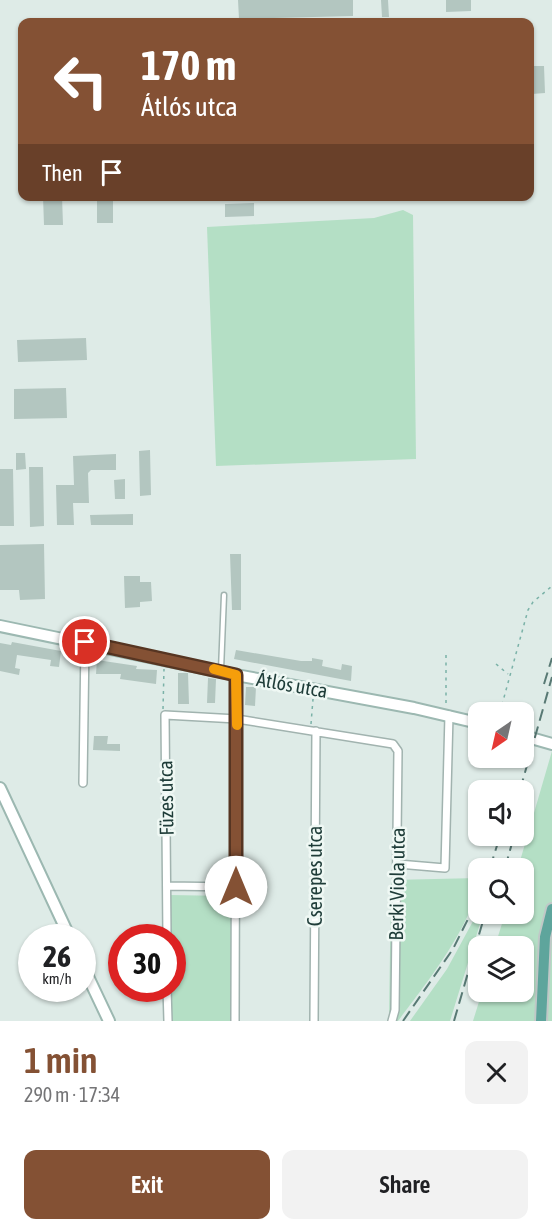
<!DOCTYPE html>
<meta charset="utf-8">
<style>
:root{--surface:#fff;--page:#f2f2f2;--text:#202124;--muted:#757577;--accent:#845134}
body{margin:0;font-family:"Asap Condensed",sans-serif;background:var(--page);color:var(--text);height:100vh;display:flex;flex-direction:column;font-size:22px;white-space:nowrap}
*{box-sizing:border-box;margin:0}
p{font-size:20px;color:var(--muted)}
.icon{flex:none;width:33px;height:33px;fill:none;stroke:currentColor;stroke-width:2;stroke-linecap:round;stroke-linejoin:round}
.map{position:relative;height:1021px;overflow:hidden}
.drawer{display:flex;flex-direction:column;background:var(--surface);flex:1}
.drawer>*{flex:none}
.hud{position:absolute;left:18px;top:18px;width:516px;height:183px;border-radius:12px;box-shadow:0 2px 4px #0004;background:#845134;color:#fff;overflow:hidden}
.needle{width:39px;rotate:214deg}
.buttons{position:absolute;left:468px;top:702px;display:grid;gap:12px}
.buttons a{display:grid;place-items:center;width:66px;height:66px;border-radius:12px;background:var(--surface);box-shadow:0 2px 4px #0004;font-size:30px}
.speed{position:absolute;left:18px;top:924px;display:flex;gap:12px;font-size:30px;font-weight:700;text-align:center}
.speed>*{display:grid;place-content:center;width:78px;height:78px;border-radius:50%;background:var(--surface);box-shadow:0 2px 4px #0004;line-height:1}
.speed small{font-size:15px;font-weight:400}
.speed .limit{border:9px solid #d22;background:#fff;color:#111}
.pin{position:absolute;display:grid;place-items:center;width:51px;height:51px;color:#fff;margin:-26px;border:3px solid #fff;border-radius:50%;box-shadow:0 2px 6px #0007}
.me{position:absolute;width:66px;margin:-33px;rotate:0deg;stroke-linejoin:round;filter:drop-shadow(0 0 4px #0008)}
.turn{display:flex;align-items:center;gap:21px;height:126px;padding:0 24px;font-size:27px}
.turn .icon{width:78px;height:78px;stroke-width:2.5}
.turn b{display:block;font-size:42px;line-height:51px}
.then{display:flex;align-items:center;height:57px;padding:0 24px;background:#0003;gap:12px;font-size:22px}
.round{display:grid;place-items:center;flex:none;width:63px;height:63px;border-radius:12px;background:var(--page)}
.headline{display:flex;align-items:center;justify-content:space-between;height:102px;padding:0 24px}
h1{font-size:36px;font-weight:600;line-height:45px;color:var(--accent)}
.cta{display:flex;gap:12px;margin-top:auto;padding:12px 24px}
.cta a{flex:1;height:69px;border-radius:12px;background:var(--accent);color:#fff;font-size:24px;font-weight:600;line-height:69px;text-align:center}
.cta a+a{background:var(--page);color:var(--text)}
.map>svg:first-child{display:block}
.green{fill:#b4dfc5}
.building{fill:#b3c6c0}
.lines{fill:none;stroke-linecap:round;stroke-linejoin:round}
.lane-casing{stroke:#a1b3af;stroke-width:7}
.street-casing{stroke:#a1b3af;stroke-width:10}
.secondary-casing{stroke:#9cb8b1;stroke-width:14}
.primary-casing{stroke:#c0c8c7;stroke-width:14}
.path{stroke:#7bb2a8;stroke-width:1.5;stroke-dasharray:3 4.5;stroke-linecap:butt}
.lane{stroke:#fff;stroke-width:4}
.street{stroke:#fff;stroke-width:7}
.secondary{stroke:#fff;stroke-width:10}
.primary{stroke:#5ea59c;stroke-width:10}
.rail{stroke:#587974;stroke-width:2;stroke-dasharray:12 6;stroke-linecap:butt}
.route-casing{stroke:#563522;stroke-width:15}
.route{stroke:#845134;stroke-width:10}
.slow{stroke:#f59e0b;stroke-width:10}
.labels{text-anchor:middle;stroke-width:5;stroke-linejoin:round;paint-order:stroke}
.street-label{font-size:20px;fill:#1e3c38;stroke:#eff8f4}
</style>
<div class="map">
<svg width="552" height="1021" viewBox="0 0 552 1021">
<rect width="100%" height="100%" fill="#deebe7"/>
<!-- green -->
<path class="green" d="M 403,210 L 413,215 L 416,459 L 216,466 L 207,227 L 374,218 Z
M 552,751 L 552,1021 L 473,1021 L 482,992 L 524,992 L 524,946 L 495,946 L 505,914 L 524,914 L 524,868 L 518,868 Z
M 478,878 C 478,919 423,988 398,1021 L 389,1021 L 391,880 Z
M 170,895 L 227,896 L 232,899 L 231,1021 L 171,1021 L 172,938 L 170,937 Z
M 478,912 L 483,914 L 450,1021 L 410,1021 L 447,969 Z"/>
<!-- building -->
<path class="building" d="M 238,0 L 353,0 L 353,16 L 239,19 Z
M 381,0 L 388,0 L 389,17 L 382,17 Z
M 446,0 L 471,0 L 471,11 L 446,12 Z
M 532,66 L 544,66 L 545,93 L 532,94 Z
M 43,196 L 62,196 L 63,225 L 44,225 Z
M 97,196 L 113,196 L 113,223 L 97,223 Z
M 254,203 L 254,216 L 225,217 L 225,204 Z
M 86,338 L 87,360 L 18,362 L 17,340 Z
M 66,388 L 67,418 L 14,419 L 14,389 Z
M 150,450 L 151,495 L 140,496 L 139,451 Z
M 16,453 L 25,453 L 26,469 L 16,470 Z
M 116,454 L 116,470 L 91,470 L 88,473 L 89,503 L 73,503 L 74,525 L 57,525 L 56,485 L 74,485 L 73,456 Z
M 29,467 L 43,467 L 44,526 L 30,527 Z
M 0,469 L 13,469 L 14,526 L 0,526 Z
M 125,479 L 125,499 L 115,499 L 114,480 Z
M 133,514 L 133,525 L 91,525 L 90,515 Z
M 44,544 L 45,599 L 20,600 L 19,590 L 0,590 L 0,545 Z
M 230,554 L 241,554 L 241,610 L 232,610 Z
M 124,576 L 140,576 L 140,582 L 151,582 L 152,601 L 140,602 L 140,607 L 125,608 Z
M 12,642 L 61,651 L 59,667 L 50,666 L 51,660 L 17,655 L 15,668 L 20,669 L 19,675 L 0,671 L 0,643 L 11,645 Z
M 236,650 L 301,661 L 312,661 L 312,658 L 323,660 L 322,666 L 341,670 L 342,664 L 352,666 L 351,681 L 234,659 Z
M 97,660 L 137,666 L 136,669 L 157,670 L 156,684 L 120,679 L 121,674 L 96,674 Z
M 178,673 L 188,673 L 189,704 L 178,704 Z
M 208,678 L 216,679 L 215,703 L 207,703 Z
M 246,687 L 256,687 L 255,706 L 245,705 Z
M 520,702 L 529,704 L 526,714 L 518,712 Z
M 94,736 L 108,736 L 107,744 L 120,744 L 120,751 L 93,750 Z"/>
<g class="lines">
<defs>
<path id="lane" d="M 221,670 L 224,595"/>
<path id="street" d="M 83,783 L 85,642
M 398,864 L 445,868 L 449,715
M 167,886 L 236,887
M 167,938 L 165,715 L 237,719 L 393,744 L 398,751 L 395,1010 L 392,1021
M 167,988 L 168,1021
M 235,1021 L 236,675
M 314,1021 L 316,731"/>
<path id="secondary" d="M 0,626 L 236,675 L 414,708 L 478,723
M 524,736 L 552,744
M 0,788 L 70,938
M 82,964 L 109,1021"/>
<path id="primary" d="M 541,1021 L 545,937 L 552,909"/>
</defs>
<!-- lane casing -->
<use href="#lane" class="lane-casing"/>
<!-- street casing -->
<use href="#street" class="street-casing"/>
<!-- secondary casing -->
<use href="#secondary" class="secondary-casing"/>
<!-- primary casing -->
<use href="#primary" class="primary-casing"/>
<!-- path -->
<path class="path" d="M 446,655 L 446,705
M 496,664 L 508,674
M 163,709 L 164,669
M 500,712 L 528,610 L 533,602 L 552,586
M 311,724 L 313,699"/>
<!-- lane -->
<use href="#lane" class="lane"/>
<!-- street -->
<use href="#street" class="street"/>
<!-- secondary -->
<use href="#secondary" class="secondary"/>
<!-- primary -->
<use href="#primary" class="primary"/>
<!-- rail -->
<path class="rail" d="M 544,684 L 552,658
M 520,790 L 552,677
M 490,868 L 500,836
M 505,868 L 514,836
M 403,1021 L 453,949 L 478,899
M 454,1021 L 485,914"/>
</g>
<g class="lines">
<defs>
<path id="route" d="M 85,642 L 236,675 L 236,887"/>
</defs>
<!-- route casing -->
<use href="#route" class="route-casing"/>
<!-- route -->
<use href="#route" class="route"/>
<!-- slow -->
<path class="slow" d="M 214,669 L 236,675 L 237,725"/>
</g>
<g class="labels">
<!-- street labels -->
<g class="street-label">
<text transform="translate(292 685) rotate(10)" y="7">Átlós utca</text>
<text transform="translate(166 798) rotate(-91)" y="7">Füzes utca</text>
<text transform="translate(315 876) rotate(-90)" y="7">Cserepes utca</text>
<text transform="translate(397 884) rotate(-89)" y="7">Berki Viola utca</text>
</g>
</g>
</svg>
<div class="buttons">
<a><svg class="needle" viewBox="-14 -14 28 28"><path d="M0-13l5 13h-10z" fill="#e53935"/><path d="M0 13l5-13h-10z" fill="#757577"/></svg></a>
<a><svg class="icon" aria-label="sound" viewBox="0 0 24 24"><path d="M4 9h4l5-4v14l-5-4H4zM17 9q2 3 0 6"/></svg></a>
<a><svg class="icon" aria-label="search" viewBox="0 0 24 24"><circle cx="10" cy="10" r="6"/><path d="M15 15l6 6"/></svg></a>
<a><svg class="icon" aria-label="layers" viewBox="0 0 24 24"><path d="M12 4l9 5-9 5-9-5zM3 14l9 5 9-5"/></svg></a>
</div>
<div class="speed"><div>26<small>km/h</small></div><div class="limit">30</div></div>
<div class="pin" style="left:85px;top:642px;background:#d93025"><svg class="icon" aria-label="arrive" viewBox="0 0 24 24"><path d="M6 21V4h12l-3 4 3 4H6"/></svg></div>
<svg class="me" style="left:236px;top:887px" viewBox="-20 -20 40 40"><circle r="19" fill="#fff"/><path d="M0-13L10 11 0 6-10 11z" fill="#845134"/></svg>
<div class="hud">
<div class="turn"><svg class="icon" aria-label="left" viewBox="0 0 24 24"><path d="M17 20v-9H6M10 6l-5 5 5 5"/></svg><div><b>170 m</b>Átlós utca</div></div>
<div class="then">Then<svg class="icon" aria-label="arrive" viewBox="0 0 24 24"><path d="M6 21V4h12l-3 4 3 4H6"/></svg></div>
</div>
</div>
<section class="drawer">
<div class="headline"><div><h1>1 min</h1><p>290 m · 17:34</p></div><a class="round"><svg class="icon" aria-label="close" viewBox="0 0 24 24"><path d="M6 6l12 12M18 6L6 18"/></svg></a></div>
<div class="cta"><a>Exit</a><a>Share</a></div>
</section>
